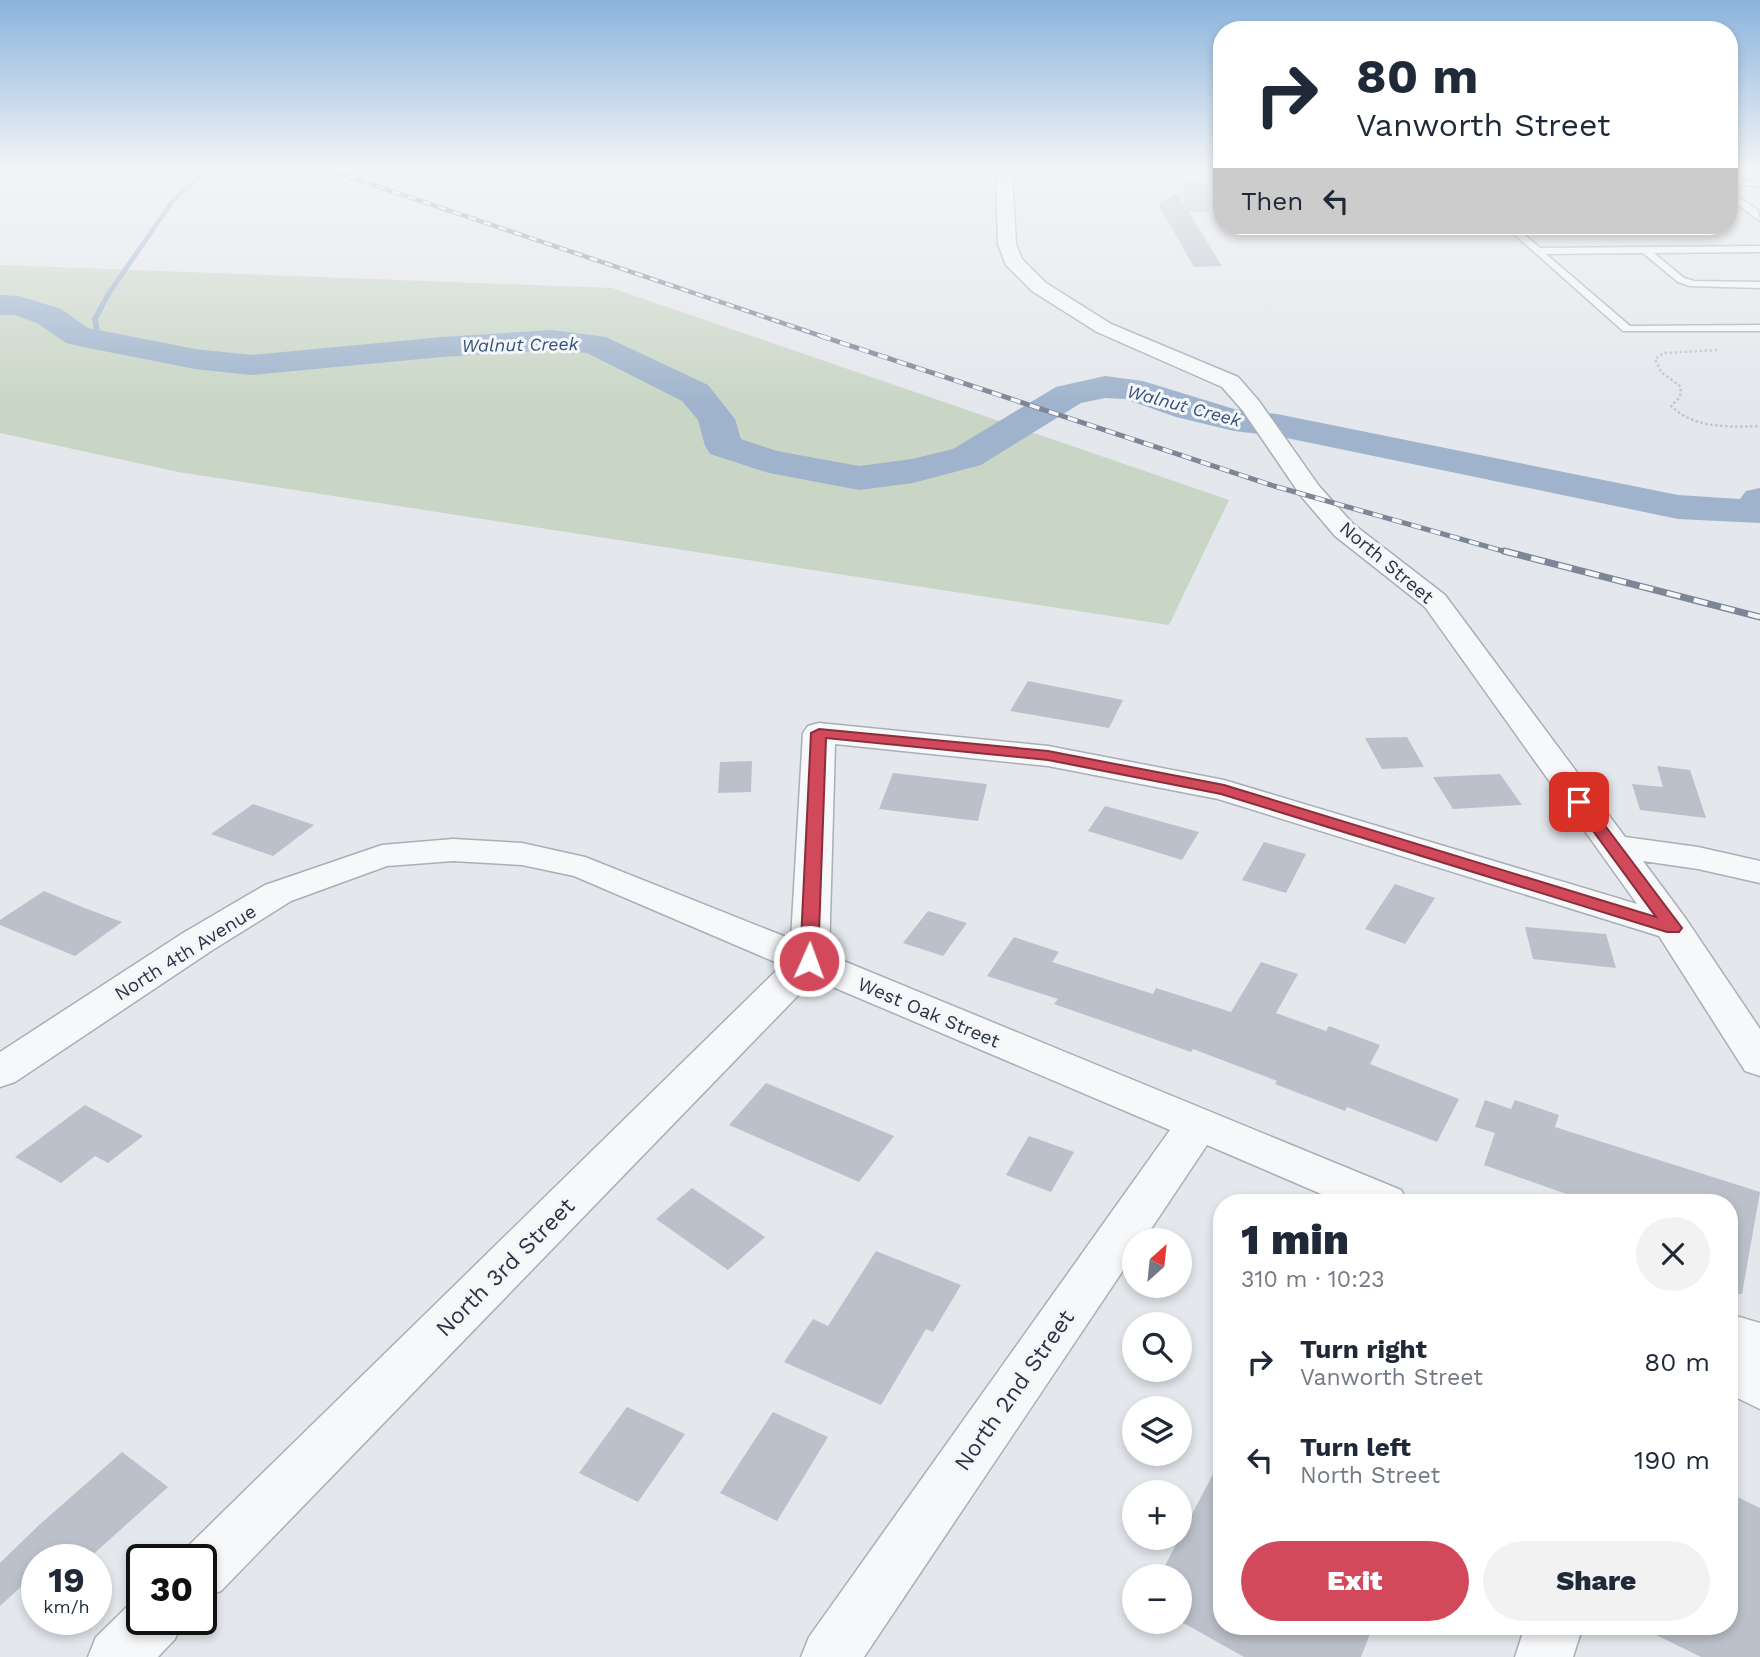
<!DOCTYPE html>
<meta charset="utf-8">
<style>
:root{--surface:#fff;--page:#f2f2f3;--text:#1f2937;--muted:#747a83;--accent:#d1495b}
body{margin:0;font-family:"Work Sans",sans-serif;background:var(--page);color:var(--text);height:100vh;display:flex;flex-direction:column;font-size:26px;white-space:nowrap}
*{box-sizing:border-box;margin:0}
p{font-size:23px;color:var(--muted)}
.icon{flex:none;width:38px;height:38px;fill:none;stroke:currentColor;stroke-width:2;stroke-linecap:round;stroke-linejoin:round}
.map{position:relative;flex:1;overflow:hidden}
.sheet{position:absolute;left:1213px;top:1194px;width:525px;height:441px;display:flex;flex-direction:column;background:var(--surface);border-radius:28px;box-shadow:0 4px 10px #0003}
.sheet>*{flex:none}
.guide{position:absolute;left:1213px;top:21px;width:525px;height:214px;border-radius:28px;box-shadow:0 4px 10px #0003;background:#fff;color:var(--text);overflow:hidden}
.needle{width:46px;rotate:27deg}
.fabs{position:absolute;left:1122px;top:1228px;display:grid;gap:14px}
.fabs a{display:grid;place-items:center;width:70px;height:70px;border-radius:50%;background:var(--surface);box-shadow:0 4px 10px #0003;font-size:35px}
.speed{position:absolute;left:21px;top:1544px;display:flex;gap:14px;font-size:35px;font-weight:700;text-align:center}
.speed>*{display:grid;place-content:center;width:91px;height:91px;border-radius:50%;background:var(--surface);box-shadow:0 4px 10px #0003;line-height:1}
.speed small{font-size:18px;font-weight:400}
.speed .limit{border:4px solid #111;border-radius:10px;background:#fff;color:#111}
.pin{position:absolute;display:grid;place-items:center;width:60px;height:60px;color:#fff;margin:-30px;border-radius:14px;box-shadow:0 4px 10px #0006}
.me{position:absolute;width:77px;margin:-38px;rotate:2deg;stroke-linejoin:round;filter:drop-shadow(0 0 5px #0008)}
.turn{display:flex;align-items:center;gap:24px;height:147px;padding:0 28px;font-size:32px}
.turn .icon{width:91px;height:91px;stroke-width:2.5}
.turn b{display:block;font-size:49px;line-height:60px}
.then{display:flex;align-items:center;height:66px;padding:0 28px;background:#0003;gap:14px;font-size:26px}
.round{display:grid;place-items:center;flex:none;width:74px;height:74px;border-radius:37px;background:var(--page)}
.summary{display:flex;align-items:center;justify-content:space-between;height:119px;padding:0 28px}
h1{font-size:42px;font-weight:800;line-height:52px}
.button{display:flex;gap:14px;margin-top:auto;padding:14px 28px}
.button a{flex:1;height:80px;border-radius:42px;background:var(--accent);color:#fff;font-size:28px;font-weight:800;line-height:80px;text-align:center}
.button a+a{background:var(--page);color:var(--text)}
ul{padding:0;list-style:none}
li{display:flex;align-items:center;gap:21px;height:98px;padding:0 28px}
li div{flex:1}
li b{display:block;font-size:26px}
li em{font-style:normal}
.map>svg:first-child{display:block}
.green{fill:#c9d6c5}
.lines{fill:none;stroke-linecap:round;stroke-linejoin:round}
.stream{fill:#9fb4cc;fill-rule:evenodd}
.river{fill:#9fb4cc;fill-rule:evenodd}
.building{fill:#bbc0ca}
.service-casing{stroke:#a9aeb7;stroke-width:3}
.minor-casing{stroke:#a9aeb7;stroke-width:3}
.path{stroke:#c2c5cb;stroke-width:2.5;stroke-dasharray:2.5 2.5;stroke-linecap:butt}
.service{fill:#f7f8fa;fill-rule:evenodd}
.minor{fill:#f7f8fa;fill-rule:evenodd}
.rail-far2-casing{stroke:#7d8696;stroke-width:4.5}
.rail-far1-casing{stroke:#7d8696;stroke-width:5}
.rail-casing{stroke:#7d8696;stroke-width:7}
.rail-far2{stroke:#f4f6f9;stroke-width:2.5;stroke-dasharray:8;stroke-linecap:butt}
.rail-far1{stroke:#f4f6f9;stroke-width:3.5;stroke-dasharray:10;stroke-linecap:butt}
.rail{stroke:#f4f6f9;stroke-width:4.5;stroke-dasharray:14;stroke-linecap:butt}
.route{fill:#d1495b;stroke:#882f3b;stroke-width:2}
.labels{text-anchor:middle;stroke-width:6;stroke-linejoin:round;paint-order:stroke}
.far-water-label{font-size:18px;font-style:italic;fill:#34527a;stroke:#f4f6f9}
.street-label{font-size:19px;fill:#2b3445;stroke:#f4f6f9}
.near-street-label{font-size:23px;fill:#2b3445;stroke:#f4f6f9}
</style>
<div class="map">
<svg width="1760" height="1657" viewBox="0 0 1760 1657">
<rect width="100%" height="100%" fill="#e4e7ec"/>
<!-- green -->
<path class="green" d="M 0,265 L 612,288 L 1229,500 L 1169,625 L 178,472 L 0,433 Z"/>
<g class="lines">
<!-- stream -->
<path class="stream" d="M 217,171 L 222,171 L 198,181 L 174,203 L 112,293 L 98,319 L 101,340 L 96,341 L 92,319 L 106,293 L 170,201 L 194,179 Z"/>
<!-- river -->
<path class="river" d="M 0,295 L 19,296 L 61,309 L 88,328 L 195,349 L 252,355 L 442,337 L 552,330 L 606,337 L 708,385 L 735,419 L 741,439 L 777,451 L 859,466 L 912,459 L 953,449 L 1056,387 L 1105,376 L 1143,381 L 1234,409 L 1277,414 L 1678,495 L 1740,499 L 1746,491 L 1760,488 L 1760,523 L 1678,519 L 1277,436 L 1234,431 L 1176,417 L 1125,399 L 1105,398 L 1081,403 L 981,465 L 913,483 L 859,490 L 769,473 L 710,454 L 705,446 L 698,420 L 682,401 L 587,353 L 552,350 L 442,357 L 252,375 L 195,369 L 78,346 L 66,343 L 37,323 L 15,315 L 0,315 Z"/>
</g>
<!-- building -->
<path class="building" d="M 1184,182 L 1208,183 L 1209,212 L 1188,211 L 1222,266 L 1194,267 L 1158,204 L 1177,193 L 1184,204 Z
M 1028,681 L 1123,700 L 1109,728 L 1010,711 Z
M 1407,737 L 1424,767 L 1382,769 L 1365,738 Z
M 752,761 L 751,792 L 718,793 L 720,762 Z
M 1657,766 L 1690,770 L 1706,818 L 1640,810 L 1632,784 L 1663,787 Z
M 893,773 L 987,784 L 978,821 L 879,809 Z
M 1500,774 L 1522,805 L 1453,809 L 1433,777 Z
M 253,804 L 314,825 L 273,856 L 211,834 Z
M 1105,806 L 1199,832 L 1182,860 L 1088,831 Z
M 1264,842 L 1306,854 L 1286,893 L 1242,880 Z
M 1395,884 L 1435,898 L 1405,944 L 1365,929 Z
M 44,891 L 82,907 L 122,922 L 75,956 L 0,925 L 0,920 Z
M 928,911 L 967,923 L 943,956 L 903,943 Z
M 1525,927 L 1606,934 L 1616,968 L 1533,959 Z
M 1014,937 L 1059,952 L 1052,962 L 1153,994 L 1156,988 L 1231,1012 L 1261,962 L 1298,974 L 1276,1013 L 1326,1031 L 1329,1026 L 1380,1045 L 1370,1064 L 1459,1099 L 1437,1142 L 1347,1107 L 1345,1111 L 1275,1084 L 1277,1081 L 1193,1049 L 1191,1052 L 1054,1004 L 1058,999 L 987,976 Z
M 766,1083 L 894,1136 L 859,1182 L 729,1125 Z
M 1485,1100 L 1511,1109 L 1515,1100 L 1559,1115 L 1555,1127 L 1760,1192 L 1742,1294 L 1729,1293 L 1729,1202 L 1574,1202 L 1575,1197 L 1484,1165 L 1495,1133 L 1475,1127 Z
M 85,1105 L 143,1136 L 108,1163 L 95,1156 L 61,1183 L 15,1157 Z
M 1029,1136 L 1074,1152 L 1051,1192 L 1006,1175 Z
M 692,1188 L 765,1237 L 728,1270 L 656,1219 Z
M 876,1251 L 961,1285 L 933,1332 L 926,1329 L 881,1405 L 784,1362 L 813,1319 L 828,1326 Z
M 627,1407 L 685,1434 L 638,1502 L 579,1473 Z
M 773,1412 L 828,1437 L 777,1521 L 720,1493 Z
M 122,1452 L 168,1487 L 88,1559 L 79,1559 L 64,1546 L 50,1559 L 37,1559 L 37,1572 L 0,1606 L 0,1563 L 38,1526 Z
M 1222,1457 L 1222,1626 L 1373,1626 L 1361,1657 L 1244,1657 L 1180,1621 L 1180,1577 L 1159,1577 Z
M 1729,1493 L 1760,1508 L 1760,1657 L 1701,1657 L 1638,1626 L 1729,1626 Z"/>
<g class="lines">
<defs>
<path id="service" d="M 1729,180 L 1760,182 L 1760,186 L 1729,184 Z
M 1729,191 L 1758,210 L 1760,221 L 1729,198 Z
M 1505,226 L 1514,226 L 1540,248 L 1760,246 L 1760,252 L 1654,253 L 1684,278 L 1694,281 L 1760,282 L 1760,288 L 1690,286 L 1678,282 L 1643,253 L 1546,254 L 1630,326 L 1760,325 L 1760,331 L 1623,331 Z"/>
<path id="minor" d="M 996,171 L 1012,171 L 1016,244 L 1022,259 L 1046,283 L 1111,324 L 1238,377 L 1259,401 L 1319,486 L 1353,524 L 1445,595 L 1625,837 L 1698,847 L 1760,861 L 1760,883 L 1698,869 L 1643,861 L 1686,919 L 1760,1029 L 1760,1076 L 1745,1071 L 1659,936 L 1218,799 L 1048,766 L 835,744 L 829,955 L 1401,1190 L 1408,1202 L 1340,1202 L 1207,1145 L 1143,1241 L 1134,1241 L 1134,1254 L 864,1657 L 801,1657 L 809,1637 L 1170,1130 L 814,979 L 221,1591 L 201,1598 L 201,1559 L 178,1559 L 181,1553 L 782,965 L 574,876 L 522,865 L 453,861 L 387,866 L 291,901 L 211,951 L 15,1082 L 0,1087 L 0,1052 L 183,933 L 265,885 L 382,845 L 453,839 L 522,843 L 585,857 L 791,939 L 803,733 L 808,726 L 819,723 L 1048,746 L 1224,780 L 1637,904 L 1425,607 L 1335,536 L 1301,496 L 1243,411 L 1222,387 L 1097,332 L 1032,291 L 1006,265 L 998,244 Z
M 1729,1314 L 1760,1323 L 1760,1409 L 1729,1394 Z
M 142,1596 L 142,1619 L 184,1619 L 175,1639 L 158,1657 L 88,1657 L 96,1637 L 135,1599 Z
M 1525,1626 L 1583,1626 L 1573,1657 L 1515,1657 Z"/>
</defs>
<!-- service casing -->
<use href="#service" class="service-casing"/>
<!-- minor casing -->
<use href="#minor" class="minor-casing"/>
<!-- path -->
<path class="path" d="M 1717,350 L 1664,353 L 1655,359 L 1661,372 L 1681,387 L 1680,397 L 1671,406 C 1695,429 1728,427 1760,426"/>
<!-- service -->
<use href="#service" class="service"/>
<!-- minor -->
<use href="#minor" class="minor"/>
<defs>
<path id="rail-far2" d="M 332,171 L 827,338"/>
<path id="rail-far1" d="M 821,336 L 1274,486 L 1510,553"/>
<path id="rail" d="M 1504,551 L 1760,617"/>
</defs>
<!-- rail-far2 casing -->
<use href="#rail-far2" class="rail-far2-casing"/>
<!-- rail-far1 casing -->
<use href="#rail-far1" class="rail-far1-casing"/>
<!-- rail casing -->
<use href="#rail" class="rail-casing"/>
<!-- rail-far2 -->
<use href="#rail-far2" class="rail-far2"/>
<!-- rail-far1 -->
<use href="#rail-far1" class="rail-far1"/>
<!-- rail -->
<use href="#rail" class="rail"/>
</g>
<!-- sky -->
<linearGradient id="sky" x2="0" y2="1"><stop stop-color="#8bb4dd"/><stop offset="0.42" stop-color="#f3f4f6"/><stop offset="1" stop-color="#f3f4f6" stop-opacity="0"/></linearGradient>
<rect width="1760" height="403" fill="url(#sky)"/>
<!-- route -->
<path class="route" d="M 819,729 L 1048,751 L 1224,785 L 1656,917 L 1572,802 L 1579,797 L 1585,799 L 1682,928 L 1679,932 L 1667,932 L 1221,794 L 1048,760 L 826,738 L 818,961 L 809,967 L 800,961 L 811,733 Z"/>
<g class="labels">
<!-- far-water labels -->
<g class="far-water-label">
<text transform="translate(520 345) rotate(-1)" y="6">Walnut Creek</text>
<text transform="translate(1184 406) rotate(15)" y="6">Walnut Creek</text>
</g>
<!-- street labels -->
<g class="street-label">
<text transform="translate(1387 562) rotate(40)" y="7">North Street</text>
<text transform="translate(185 952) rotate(-32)" y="7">North 4th Avenue</text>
<text transform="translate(929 1012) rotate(23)" y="7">West Oak Street</text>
</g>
<!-- near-street labels -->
<g class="near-street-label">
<text transform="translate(505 1267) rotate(-45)" y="8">North 3rd Street</text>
<text transform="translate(1014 1390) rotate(-55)" y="8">North 2nd Street</text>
</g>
</g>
</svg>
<div class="fabs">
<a><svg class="needle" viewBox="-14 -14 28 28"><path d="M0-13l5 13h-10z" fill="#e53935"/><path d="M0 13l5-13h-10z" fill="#747a83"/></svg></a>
<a><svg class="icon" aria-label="search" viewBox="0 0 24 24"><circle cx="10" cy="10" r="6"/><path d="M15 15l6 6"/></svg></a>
<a><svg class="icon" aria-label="layers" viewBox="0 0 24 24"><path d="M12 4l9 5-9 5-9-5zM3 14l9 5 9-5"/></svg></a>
<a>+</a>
<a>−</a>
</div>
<div class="speed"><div>19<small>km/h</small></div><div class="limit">30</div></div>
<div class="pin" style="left:1579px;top:802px;background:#d93025"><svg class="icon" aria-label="arrive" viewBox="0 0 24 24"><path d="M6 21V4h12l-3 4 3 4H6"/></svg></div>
<svg class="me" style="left:809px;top:961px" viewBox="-20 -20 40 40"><circle r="17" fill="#d1495b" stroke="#fff" stroke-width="3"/><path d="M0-11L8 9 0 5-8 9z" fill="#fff"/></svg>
<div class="guide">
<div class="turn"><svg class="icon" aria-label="right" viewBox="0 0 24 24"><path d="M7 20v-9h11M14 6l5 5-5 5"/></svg><div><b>80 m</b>Vanworth Street</div></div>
<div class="then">Then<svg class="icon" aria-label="left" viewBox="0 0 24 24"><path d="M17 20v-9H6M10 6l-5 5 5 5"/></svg></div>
</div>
<section class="sheet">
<div class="summary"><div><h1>1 min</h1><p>310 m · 10:23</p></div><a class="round"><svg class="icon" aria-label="close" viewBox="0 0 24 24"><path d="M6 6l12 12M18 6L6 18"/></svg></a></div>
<ul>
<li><svg class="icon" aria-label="right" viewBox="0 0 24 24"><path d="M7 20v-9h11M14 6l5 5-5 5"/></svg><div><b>Turn right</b><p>Vanworth Street</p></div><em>80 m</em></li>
<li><svg class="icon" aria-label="left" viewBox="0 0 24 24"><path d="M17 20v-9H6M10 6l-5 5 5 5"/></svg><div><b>Turn left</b><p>North Street</p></div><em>190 m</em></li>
</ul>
<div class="button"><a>Exit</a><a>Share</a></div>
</section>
</div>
